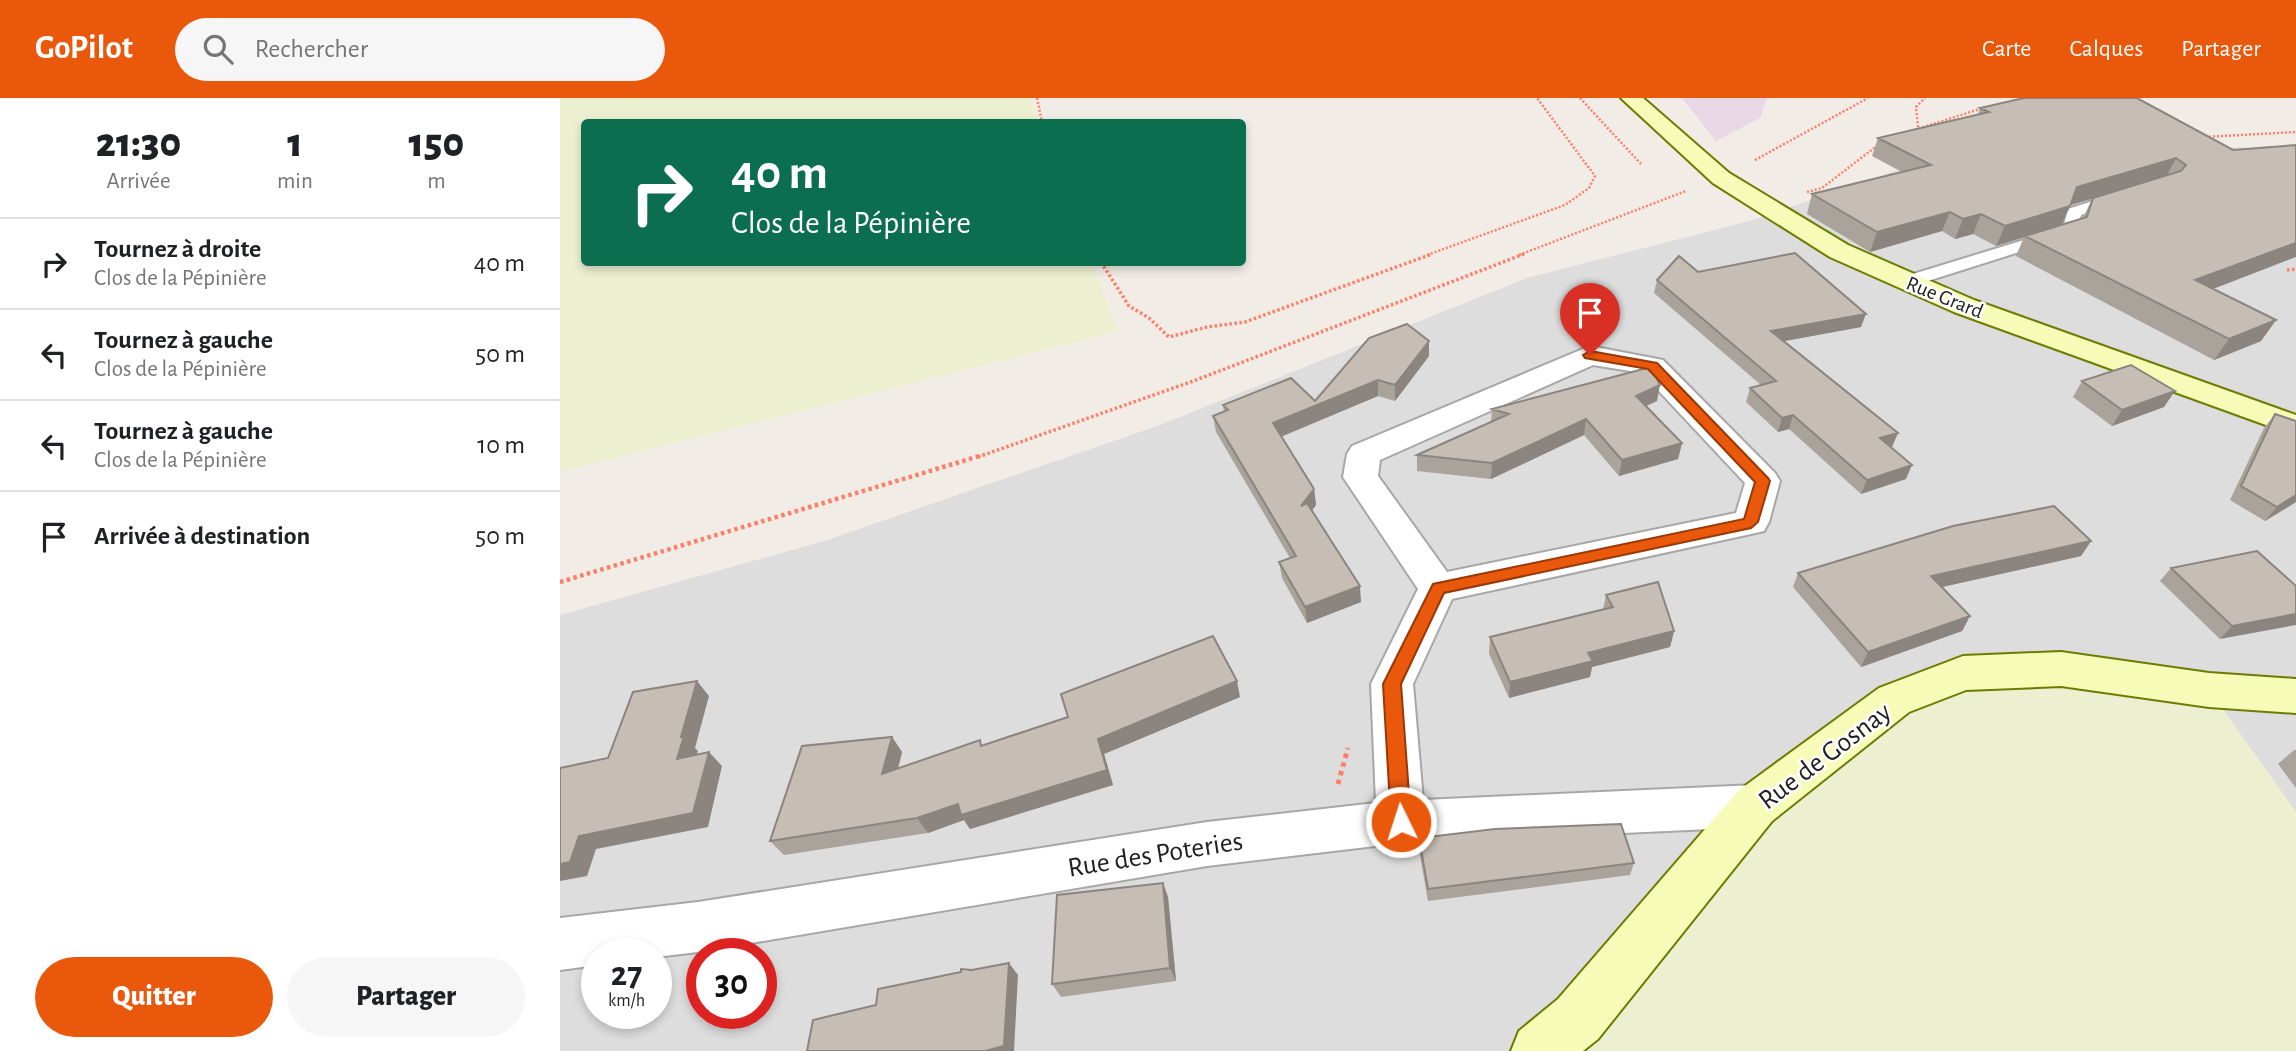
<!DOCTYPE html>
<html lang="fr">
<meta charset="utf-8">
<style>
:root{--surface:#fff;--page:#f6f6f6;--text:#202124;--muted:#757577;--line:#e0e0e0;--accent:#ea580c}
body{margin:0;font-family:"Alegreya Sans",sans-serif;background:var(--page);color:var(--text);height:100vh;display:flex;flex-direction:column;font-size:26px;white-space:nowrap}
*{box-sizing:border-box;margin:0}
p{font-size:23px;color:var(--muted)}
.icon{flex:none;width:38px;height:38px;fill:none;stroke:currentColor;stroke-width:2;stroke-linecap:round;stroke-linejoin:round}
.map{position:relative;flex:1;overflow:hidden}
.sheet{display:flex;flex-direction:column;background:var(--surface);width:560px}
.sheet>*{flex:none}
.hud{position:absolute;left:21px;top:21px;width:665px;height:147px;border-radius:7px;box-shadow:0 4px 10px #0003;background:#0b6e4f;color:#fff;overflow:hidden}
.speed{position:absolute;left:21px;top:840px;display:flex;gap:14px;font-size:35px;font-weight:700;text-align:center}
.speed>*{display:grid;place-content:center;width:91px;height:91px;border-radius:50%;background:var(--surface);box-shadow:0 4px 10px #0003;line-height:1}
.speed small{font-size:18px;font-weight:400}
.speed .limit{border:10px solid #d22;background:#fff;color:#111}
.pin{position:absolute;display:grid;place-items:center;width:60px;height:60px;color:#fff;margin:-72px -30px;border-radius:50% 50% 50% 0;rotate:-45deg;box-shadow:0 0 7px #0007}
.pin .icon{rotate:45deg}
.me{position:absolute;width:77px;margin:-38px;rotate:356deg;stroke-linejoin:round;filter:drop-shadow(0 0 5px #0008)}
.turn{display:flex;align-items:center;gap:24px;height:147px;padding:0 35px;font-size:32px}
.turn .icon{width:91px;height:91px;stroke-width:2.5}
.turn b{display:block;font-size:49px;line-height:60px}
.eta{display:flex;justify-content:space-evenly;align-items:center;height:119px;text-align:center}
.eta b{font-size:42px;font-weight:800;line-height:49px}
.primary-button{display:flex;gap:14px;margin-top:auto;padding:14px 35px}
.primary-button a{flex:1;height:80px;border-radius:42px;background:var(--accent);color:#fff;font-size:28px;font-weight:800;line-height:80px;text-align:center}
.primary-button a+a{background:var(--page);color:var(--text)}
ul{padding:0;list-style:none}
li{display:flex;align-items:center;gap:21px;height:91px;padding:0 35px;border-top:2px solid var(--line)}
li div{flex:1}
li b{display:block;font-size:26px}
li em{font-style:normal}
header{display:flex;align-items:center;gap:42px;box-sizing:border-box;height:98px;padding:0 35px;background:var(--accent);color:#fff}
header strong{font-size:33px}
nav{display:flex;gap:38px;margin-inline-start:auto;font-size:24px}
.search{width:490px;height:63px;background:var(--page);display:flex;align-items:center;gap:18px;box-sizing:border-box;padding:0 24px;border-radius:38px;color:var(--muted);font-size:26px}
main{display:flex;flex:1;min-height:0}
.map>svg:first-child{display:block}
.residential{fill:#dedddd;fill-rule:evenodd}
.industrial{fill:#ead7e6}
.farmland{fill:#ecf0d0}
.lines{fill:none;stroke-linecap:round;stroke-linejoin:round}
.lane-casing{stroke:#a7a7a7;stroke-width:4}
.street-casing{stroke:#a7a7a7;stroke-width:4}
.secondary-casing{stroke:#6b7d00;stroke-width:4}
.path-far3{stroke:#ff7e68;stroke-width:2.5;stroke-dasharray:2 2;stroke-linecap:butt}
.path-far2{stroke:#ff7e68;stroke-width:3.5;stroke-dasharray:2.5 2.5;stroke-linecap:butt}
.path-far1{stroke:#ff7e68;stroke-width:4.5;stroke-dasharray:3.5 3.5;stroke-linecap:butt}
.path{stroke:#ff7e68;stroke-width:5;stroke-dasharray:4.5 4.5;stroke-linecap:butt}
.lane{fill:#fff;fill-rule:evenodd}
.street{fill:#fff;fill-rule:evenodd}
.secondary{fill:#f6fcb8;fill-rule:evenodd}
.wall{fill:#aaa39c;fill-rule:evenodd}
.shaded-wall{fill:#8b847f}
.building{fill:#c6bdb5;stroke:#8b847f;stroke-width:2}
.route{fill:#ea580c;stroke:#983908;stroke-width:2}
.labels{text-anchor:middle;stroke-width:5;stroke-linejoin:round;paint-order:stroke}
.far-street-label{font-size:21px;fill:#202020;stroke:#fff}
.near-street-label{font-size:28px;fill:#202020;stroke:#fff}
</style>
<header>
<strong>GoPilot</strong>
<div class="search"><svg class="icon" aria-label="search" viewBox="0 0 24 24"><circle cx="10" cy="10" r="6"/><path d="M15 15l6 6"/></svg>Rechercher</div>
<nav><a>Carte</a><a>Calques</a><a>Partager</a></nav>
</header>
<main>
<section class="sheet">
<div class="eta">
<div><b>21:30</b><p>Arrivée</p></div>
<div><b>1</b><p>min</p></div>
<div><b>150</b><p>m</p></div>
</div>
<ul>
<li><svg class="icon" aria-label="right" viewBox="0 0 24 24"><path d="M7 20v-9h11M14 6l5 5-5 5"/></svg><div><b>Tournez à droite</b><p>Clos de la Pépinière</p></div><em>40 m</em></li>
<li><svg class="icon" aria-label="left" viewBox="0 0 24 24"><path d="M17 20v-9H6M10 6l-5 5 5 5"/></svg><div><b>Tournez à gauche</b><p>Clos de la Pépinière</p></div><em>50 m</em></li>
<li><svg class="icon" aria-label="left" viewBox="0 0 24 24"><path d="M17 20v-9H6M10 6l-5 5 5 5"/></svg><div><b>Tournez à gauche</b><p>Clos de la Pépinière</p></div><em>10 m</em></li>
<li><svg class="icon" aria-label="arrive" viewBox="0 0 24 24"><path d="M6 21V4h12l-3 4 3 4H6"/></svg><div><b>Arrivée à destination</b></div><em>50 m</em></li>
</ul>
<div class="primary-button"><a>Quitter</a><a>Partager</a></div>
</section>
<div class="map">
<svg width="1736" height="953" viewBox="0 0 1736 953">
<rect width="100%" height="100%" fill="#f1ede6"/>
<!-- residential -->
<path class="residential" d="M 1436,38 L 1692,50 L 1736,61 L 1736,714 L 1649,592 L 979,953 L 0,953 L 0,517 L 264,443 L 600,327 L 967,180 L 1193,122 ZM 37,856 L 96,856 L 96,915 L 37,915 ZM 142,856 L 201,856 L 201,915 L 142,915 Z"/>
<!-- industrial -->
<path class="industrial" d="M 1122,0 L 1207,0 L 1200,20 L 1156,43 Z"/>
<!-- farmland -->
<path class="farmland" d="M 0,0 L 470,0 L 480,24 L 24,24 L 24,164 L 532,165 L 558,233 L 0,374 Z
M 1403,575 L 1649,592 L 1736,714 L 1736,953 L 979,953 L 1195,708 Z"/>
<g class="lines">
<defs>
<path id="lane" d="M 1561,94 L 1569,99 L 1566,102 L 1521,117 L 1516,136 L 1352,188 L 1340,188 L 1337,184 L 1340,180 L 1503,130 L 1508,111 Z"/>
<path id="street" d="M 1030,248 L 1103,262 L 1215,375 L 1220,383 L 1209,424 L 1204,433 L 1191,436 L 892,501 L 853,586 L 863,702 L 1195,687 L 1212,693 L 1219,708 L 1212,723 L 1195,729 L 841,745 L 647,768 L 138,854 L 96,859 L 96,856 L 37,856 L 37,867 L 0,872 L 0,820 L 138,804 L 647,724 L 816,705 L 811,586 L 858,491 L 783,379 L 787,356 L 792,348 ZM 1033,267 L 1082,275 L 1185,385 L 1176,415 L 887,474 L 818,378 L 820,362 Z"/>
<path id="secondary" d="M 1061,0 L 1083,0 L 1169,75 L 1288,147 L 1414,202 L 1736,317 L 1736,338 L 1394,214 L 1270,159 L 1153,85 Z
M 1501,554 L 1649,575 L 1736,581 L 1736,615 L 1649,609 L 1501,588 L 1406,592 L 1349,614 L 1212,723 L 1038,941 L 1023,953 L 951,953 L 959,933 L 998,901 L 1178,693 L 1319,590 L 1403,558 Z"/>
</defs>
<!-- lane casing -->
<use href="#lane" class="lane-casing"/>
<!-- street casing -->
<use href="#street" class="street-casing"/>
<!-- secondary casing -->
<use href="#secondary" class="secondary-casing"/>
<!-- path-far3 -->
<path class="path-far3" d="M 477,0 L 482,24
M 1020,0 L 1081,66
M 1358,29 L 1356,9 L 1365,0
M 1351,33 L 1423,10
M 1645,39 L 1736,34
M 1195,62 L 1308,0
M 1247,94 L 1262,90 L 1318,47
M 867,157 L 1005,107 L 1029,90 L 1035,78 L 977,0
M 959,157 L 1126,93"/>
<!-- path-far2 -->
<path class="path-far2" d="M 541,164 L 569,208 L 589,220 L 609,239 L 647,229 L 685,224 L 872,156
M 1727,172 L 1736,171
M 418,359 L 636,282 L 964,156"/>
<!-- path-far1 -->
<path class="path-far1" d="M 0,484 L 423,357"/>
<!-- path -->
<path class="path" d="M 778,686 L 788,650"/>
<!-- lane -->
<use href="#lane" class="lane"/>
<!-- street -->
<use href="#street" class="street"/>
<!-- secondary -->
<use href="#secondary" class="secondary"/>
</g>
<!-- wall -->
<path class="wall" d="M 1420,10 L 1673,52 L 1653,191 L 1716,222 L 1701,243 L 1654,262 L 1456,158 L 1464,139 L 1436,148 L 1413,136 L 1395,141 L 1382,133 L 1310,154 L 1247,116 L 1252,96 L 1342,74 L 1312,58 L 1318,40 L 1418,16 ZM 1532,101 L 1523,120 L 1501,127 L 1511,107 Z
M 1138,174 L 1301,229 L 1224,243 L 1332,349 L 1331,349 L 1346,381 L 1301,396 L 1229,331 L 1218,334 L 1186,304 L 1190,290 L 1201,287 L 1094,195 L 1097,182 Z
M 869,243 L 869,258 L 835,303 L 818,298 L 721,339 L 754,391 L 756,407 L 752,413 L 801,504 L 747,525 L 722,480 L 719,464 L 730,460 L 656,334 L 653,318 L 664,314 L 663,307 L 755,303 Z
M 1522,283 L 1604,309 L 1552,328 L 1513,299 Z
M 1097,303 L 1085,308 L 1122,345 L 1118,361 L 1059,378 L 1024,337 L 931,381 L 857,373 L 857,357 L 931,324 L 932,311 Z
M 1715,316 L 1736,404 L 1705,423 L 1670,402 L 1704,330 Z
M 1531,443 L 1521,458 L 1382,489 L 1410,518 L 1402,533 L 1301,569 L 1233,489 L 1238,475 Z
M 1611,470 L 1736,488 L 1660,541 L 1600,483 Z
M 1046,497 L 1114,533 L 1110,549 L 1032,569 L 1030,579 L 949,600 L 929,556 L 930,539 L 1043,512 Z
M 680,599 L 544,656 L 553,687 L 410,731 L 404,722 L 368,735 L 224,757 L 210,743 L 332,639 L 342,654 L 338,670 L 423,648 Z
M 1734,652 L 1736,652 L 1736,690 L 1718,666 Z
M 859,740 L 1074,765 L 1070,777 L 868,803 L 859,752 Z
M 603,785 L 608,799 L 616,883 L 501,899 L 492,886 Z"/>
<!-- shaded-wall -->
<path class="shaded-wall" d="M 1616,60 L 1606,79 L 1507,108 L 1517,89 Z
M 1510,108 L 1501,128 L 1436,148 L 1445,128 Z
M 1390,114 L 1382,133 L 1310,154 L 1317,134 Z
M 1421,116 L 1413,136 L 1395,141 L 1403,121 Z
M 1736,145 L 1736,159 L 1622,203 L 1635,182 Z
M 1306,216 L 1301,229 L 1208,246 L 1211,233 Z
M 1716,222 L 1701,243 L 1654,262 L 1669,241 Z
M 869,243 L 869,258 L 835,303 L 835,287 Z
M 818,282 L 818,298 L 715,341 L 713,325 Z
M 1100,287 L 1097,303 L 1073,314 L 1076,298 Z
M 1615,293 L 1604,309 L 1552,328 L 1562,312 Z
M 1233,317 L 1229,331 L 1218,334 L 1222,320 Z
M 1026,321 L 1024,337 L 931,381 L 932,365 Z
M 1338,335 L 1332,349 L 1314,354 L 1320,340 Z
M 1122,345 L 1118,361 L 1059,378 L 1062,362 Z
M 1352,367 L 1346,381 L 1301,396 L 1307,382 Z
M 754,391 L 756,407 L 743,424 L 741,408 Z
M 1736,397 L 1736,404 L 1705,423 L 1717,409 Z
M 1531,443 L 1521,458 L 1364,493 L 1371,478 Z
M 800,488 L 801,504 L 747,525 L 745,509 Z
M 1736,516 L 1736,527 L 1660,541 L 1672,528 Z
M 1410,518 L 1402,533 L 1301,569 L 1308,554 Z
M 1114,533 L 1110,549 L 1032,569 L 1030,579 L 949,600 L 950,584 L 1028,555 Z
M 137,583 L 149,598 L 135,650 L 138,653 L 131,675 L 117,661 L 121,639 Z
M 677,583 L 680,599 L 544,656 L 553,687 L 410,731 L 404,722 L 368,735 L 357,720 L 538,641 Z
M 332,639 L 342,654 L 333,691 L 322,676 Z
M 149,654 L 162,668 L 148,729 L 36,751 L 27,778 L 0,783 L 0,766 L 19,738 Z
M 603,785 L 608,799 L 616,883 L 610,870 Z
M 449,865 L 458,877 L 454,953 L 425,953 Z"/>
<!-- building -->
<path class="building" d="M 1464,0 L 1577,0 L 1673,52 L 1736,47 L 1736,145 L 1635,182 L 1716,222 L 1669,241 L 1465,138 L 1527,119 L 1533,100 L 1621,73 L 1626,67 L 1616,60 L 1517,89 L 1510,108 L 1445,128 L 1421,116 L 1403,121 L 1390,114 L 1317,134 L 1252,96 L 1371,67 L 1318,40 L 1429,14 L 1420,10 Z
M 1235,155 L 1306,216 L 1211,233 L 1338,335 L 1320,340 L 1352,367 L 1307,382 L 1233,317 L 1222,320 L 1190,290 L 1216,283 L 1097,182 L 1119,158 L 1138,174 Z
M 847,226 L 869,243 L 835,287 L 818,282 L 713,325 L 754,391 L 741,408 L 747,405 L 800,488 L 745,509 L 719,464 L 736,458 L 653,318 L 668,312 L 663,307 L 731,280 L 755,303 L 809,240 Z
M 1571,267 L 1615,293 L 1562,312 L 1522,283 Z
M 1091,269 L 1100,287 L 1076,298 L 1122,345 L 1062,362 L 1026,321 L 932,365 L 857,357 L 949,316 L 932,311 Z
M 1715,316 L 1736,323 L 1736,397 L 1717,409 L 1681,388 Z
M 1494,408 L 1531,443 L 1371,478 L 1410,518 L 1308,554 L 1238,475 L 1393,428 Z
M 1697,453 L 1736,488 L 1736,516 L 1672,528 L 1611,470 Z
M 1098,484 L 1114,533 L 1028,555 L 1033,563 L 950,584 L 930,539 L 1053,509 L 1046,497 Z
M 653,538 L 677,583 L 538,641 L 547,672 L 401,717 L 398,706 L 357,720 L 210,743 L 242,648 L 332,639 L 322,676 L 420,642 L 421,648 L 508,619 L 501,596 Z
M 137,583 L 121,639 L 124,638 L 117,661 L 149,654 L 133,715 L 19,738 L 10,764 L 0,766 L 0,670 L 48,660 L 73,594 Z
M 1061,726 L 1074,765 L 868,791 L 859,740 L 935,731 Z
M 603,785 L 610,870 L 492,886 L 497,797 Z
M 449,865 L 444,948 L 425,953 L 247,953 L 253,922 L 316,907 L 318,891 L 401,874 L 401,871 L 412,872 Z"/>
<!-- route -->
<path class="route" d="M 1030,253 L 1097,265 L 1208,380 L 1210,383 L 1198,424 L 1191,430 L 884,495 L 841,586 L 851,724 L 848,730 L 841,732 L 834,730 L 831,724 L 823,586 L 873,486 L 1184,421 L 1195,384 L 1088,271 L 1025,260 L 1023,257 Z"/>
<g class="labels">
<!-- far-street labels -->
<g class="far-street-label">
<text transform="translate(1385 199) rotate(22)" y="7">Rue Grard</text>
</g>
<!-- near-street labels -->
<g class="near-street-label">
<text transform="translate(1264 657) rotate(-37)" y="10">Rue de Gosnay</text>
<text transform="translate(595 755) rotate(-9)" y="10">Rue des Poteries</text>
</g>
</g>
</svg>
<div class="speed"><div>27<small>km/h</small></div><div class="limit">30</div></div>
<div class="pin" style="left:1030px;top:257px;background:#d93025"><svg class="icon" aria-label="arrive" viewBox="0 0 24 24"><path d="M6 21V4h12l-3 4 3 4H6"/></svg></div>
<svg class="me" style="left:841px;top:724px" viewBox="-20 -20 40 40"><circle r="17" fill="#ea580c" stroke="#fff" stroke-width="3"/><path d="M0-11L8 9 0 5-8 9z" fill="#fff"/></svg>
<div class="hud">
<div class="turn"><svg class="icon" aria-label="right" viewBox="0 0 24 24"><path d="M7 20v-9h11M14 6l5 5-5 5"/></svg><div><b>40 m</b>Clos de la Pépinière</div></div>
</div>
</div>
</main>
